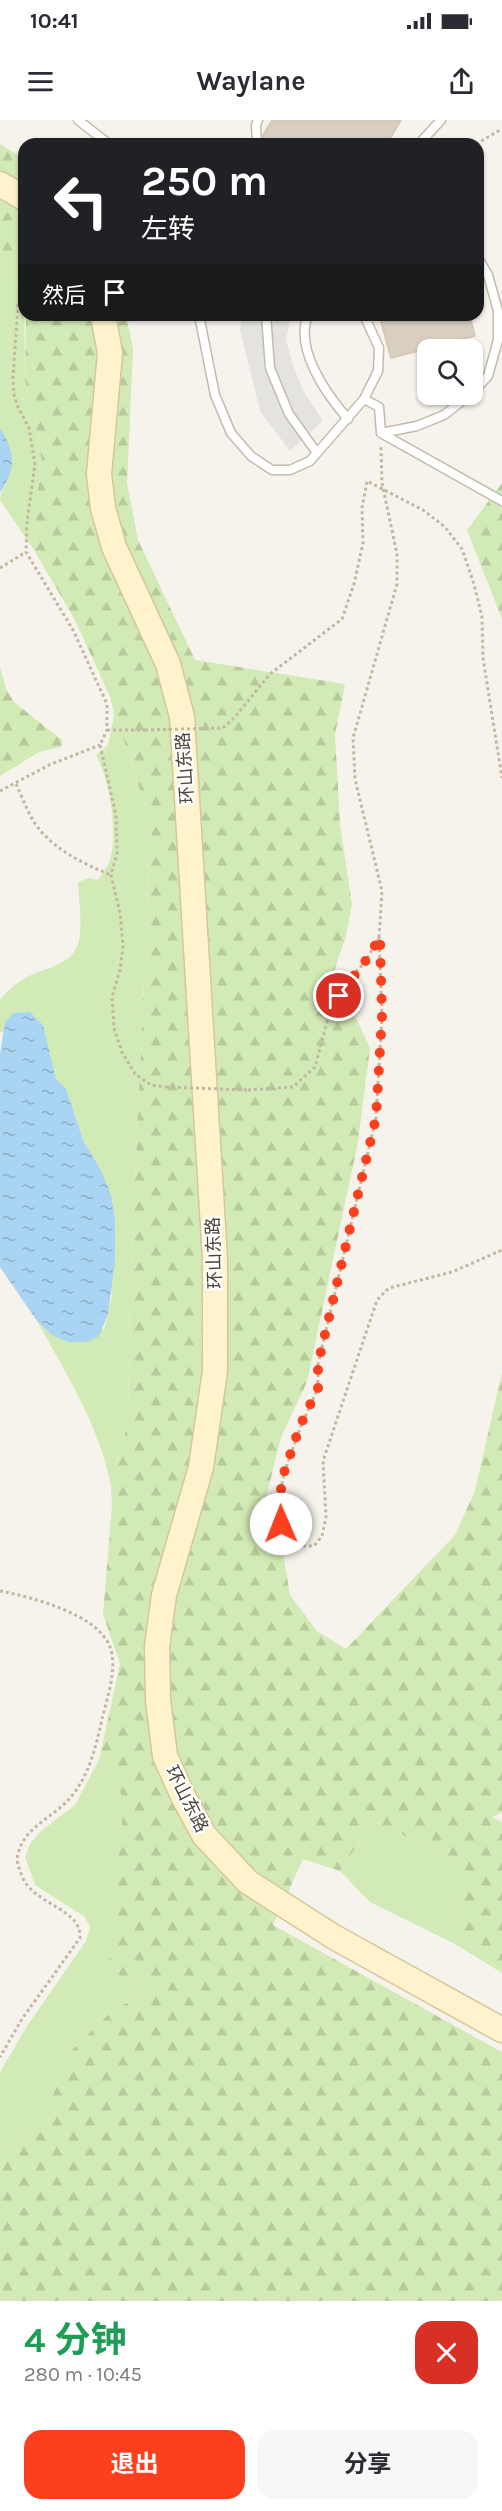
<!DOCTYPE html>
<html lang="zh">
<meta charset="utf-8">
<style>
:root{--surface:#fff;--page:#f7f7f7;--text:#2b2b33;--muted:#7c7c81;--accent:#fc3f1d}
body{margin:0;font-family:Karla,"Noto Sans SC",sans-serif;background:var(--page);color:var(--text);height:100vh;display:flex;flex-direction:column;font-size:22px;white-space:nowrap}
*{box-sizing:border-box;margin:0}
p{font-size:20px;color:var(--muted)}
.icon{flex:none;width:33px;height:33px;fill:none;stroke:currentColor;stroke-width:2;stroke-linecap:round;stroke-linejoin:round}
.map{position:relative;height:2181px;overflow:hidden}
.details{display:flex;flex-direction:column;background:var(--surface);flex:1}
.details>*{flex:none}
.hud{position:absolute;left:18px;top:18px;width:466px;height:183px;border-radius:18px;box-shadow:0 2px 4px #0004;background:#202124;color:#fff;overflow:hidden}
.controls{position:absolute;left:417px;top:219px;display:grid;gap:12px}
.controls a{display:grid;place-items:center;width:66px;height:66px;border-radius:12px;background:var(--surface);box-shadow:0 2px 4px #0004;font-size:30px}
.pin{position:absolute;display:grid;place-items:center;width:51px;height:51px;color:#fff;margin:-26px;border:3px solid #fff;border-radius:50%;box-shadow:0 2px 6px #0007}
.me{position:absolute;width:66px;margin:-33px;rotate:359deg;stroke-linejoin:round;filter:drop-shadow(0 0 4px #0008)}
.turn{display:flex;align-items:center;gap:21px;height:126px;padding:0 24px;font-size:27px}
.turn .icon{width:78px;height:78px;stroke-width:2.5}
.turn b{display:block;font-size:42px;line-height:51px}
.then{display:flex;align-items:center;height:57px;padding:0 24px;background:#0003;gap:12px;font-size:22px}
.round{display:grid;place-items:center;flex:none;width:63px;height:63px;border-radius:18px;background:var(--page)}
.summary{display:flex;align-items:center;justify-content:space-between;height:102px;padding:0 24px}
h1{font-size:36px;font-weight:700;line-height:45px;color:#1e9e55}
.cta{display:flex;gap:12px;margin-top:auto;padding:12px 24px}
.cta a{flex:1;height:69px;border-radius:18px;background:var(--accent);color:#fff;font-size:24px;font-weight:700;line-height:69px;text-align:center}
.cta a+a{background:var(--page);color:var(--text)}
.status{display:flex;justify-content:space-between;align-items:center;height:42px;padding:0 30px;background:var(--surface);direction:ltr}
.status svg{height:16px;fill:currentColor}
header{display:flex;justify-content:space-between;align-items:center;height:78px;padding:0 24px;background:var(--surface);font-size:27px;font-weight:700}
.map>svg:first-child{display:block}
.grass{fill:#d2eab5}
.forest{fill:url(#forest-firs)}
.parking{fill:#e5e3e0}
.water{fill:url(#water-ripples)}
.building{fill:#d8cfc1;stroke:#d3c7b4;stroke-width:1.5}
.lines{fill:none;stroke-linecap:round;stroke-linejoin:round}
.lane-casing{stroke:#c2bbae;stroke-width:11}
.secondary-casing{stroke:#d6c79b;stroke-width:27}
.path{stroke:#c4b79f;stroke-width:3;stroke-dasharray:3 3;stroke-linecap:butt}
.lane{stroke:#fff;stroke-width:8}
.secondary{stroke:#fff3cd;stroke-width:24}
.path-bridge{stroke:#c4b79f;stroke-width:3;stroke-dasharray:3 3;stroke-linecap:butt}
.route{stroke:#fc3f1d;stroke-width:10;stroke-dasharray:0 18}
.labels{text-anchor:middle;stroke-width:4.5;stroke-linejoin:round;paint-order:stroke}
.street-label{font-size:18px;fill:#4b4439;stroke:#fff}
</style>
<div class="status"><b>10:41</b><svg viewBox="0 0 49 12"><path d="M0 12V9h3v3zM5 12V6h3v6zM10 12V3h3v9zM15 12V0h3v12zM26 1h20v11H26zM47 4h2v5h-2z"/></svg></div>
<header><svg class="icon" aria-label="menu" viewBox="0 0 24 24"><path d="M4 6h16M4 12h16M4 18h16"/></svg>Waylane<svg class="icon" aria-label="share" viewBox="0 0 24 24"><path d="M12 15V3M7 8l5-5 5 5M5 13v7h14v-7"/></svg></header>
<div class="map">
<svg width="502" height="2181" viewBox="0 0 502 2181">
<defs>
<pattern id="forest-firs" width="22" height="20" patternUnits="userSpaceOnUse" patternTransform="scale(1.5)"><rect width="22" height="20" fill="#d2eab5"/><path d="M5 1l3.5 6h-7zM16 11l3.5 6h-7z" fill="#b6ca9c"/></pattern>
<pattern id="water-ripples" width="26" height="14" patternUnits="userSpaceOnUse" patternTransform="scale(1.5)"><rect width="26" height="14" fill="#a9d4f2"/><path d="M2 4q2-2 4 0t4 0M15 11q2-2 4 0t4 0" fill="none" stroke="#8caec5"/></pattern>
</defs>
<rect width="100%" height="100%" fill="#f6f3ec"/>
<!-- grass -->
<path class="grass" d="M 0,140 L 24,169 L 25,261 L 35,298 L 42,343 L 35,389 L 34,430 L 0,380 C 0,372 4,370 7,362 C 11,353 5,316 0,308 Z
M 111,579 L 151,705 L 130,1171 L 128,1302 L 111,1366 C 100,1307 66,1253 37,1201 L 53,1216 L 104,1209 L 112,1176 L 102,1052 L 83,1020 L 66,968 L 56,959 L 43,905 L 5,902 L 3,913 L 0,912 L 0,880 C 8,870 17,862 29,856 C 46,848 72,844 78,824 C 83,808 79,779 78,762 L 89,758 L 98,760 C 102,754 108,747 110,740 C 118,712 110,660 96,635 L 108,625 L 114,596 Z
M 99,1640 L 125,1680 L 121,1708 L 122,1857 L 142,1862 L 147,1871 L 111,1892 L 71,1931 L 47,1990 L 6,2037 L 0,2049 L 0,1952 L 27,1906 L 86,1821 L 90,1807 L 85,1797 L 35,1765 L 25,1737 L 30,1724 L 41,1711 L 75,1685 Z
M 373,1701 L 462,1743 L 457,1825 L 370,1782 L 340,1751 Z"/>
<!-- forest -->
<path class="forest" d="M 0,24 L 24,39 L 24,169 L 0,140 Z
M 26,195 L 126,195 L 133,229 L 127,363 L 138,420 L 195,540 L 345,564 L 335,615 L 340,705 L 352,784 L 346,816 L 334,851 L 370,928 L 358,1022 L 307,1262 L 281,1317 L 264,1386 L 283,1433 L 290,1475 L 317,1511 L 346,1529 L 455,1415 L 475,1371 L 502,1252 L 502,1692 L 492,1697 L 502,1702 L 502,1853 L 457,1825 L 462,1743 L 373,1701 L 340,1751 L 303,1739 L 273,1805 L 502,1932 L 502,2181 L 0,2181 L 0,2049 L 6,2037 L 47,1990 L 71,1931 L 111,1892 L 147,1871 L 142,1862 L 122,1857 L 109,1847 L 121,1708 L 125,1680 L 99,1640 L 120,1544 L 103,1494 L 112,1386 L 111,1366 L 128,1302 L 130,1171 L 151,705 L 111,579 L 75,500 L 34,430 L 35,389 L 42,343 L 35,298 L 25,261 Z
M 502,363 L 502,499 L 467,410 Z
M 0,546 L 6,569 L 14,582 L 62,620 L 61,627 L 39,632 L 0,656 Z"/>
<!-- parking -->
<path class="parking" d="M 242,195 L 291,195 L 286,220 L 294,248 L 304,272 L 323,301 L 290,331 L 260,291 L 240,210 Z"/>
<!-- water -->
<path class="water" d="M 0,308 C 16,333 16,349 0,373 Z
M 30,892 L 43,905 L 56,959 L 66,968 L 83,1020 L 102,1052 L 111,1075 L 115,1098 L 115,1142 L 108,1194 L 99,1216 L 87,1222 L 69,1222 L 53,1216 L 37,1201 L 0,1147 L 0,934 L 5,902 L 13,893 Z"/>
<!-- building -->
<path class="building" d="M 272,0 L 401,0 L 387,24 L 273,24 L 263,18 L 263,15 Z
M 379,195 L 470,195 L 475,216 L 391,238 Z"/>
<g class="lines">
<defs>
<path id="lane" d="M 78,0 L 109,24
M 257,24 L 256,5 L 258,0
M 419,24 L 441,0
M 199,195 L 215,275 L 231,313 L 251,336 L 272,350 L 290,350 L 310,341 L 364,279 L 378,251 L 379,228 L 364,195
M 266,195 L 270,248 L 289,294 L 317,333
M 308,195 C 294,229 327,275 348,299
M 472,273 L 488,256 L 498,220 L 498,191 L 488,155 L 478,138
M 364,279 L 379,287 L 381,313 L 502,381
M 381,313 L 417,306 L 444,295 L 471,274"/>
<path id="secondary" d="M 0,64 L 24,78
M 103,195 L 110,233 L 99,354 L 103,388 L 114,427 L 168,544 L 182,597 L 215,1139 L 215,1251 L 201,1347 L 164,1475 L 157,1527 L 158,1580 L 165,1636 L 183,1676 L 204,1715 L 248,1762 L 334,1817 L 502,1910"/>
</defs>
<!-- lane casing -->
<use href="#lane" class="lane-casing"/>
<!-- secondary casing -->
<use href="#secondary" class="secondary-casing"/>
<!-- path -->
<path class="path" d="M 476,24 L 502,9
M 18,184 L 13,258 L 14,275 L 18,287 L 29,308 L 35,344 L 27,402 L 26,432 L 73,510 L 107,584 L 107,610 L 100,625 L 116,695 L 117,733 L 111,755 L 120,793 L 123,826 L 120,850 L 112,877 L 114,908 L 122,932 L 135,954 L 151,965 L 166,967
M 0,448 L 26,432
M 223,608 L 234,598 L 270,554 L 342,499 L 354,464 L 363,423 L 362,388 L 367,361 L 423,390 L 445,407 L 462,429 L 474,464 L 482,497 L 483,538 L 502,658
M 107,610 L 145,610
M 16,664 C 22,676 27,691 34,702 C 52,729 82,743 111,755
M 0,671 L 49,645 L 100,625
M 379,817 L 382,896 L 376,998 L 318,1244 L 318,1268 L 301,1306 L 284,1353 L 277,1391 L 285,1417 L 299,1426 L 314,1426 L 322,1416 L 326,1397 L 323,1341 L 377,1180 L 389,1168 L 452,1152 L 502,1130
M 248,970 L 293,967 L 315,947 L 331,887 L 346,864 L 367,839 L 379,817 L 382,771 L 355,659 L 353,618 L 397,464 L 397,434 L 382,363 L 381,327
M 0,1471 C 31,1477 98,1494 110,1527 C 118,1548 107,1578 102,1599 C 96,1627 89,1656 70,1678 C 54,1697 24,1707 18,1734 C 16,1742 19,1748 22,1756 C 33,1785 82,1788 80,1818 L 22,1899 L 0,1937"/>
<!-- lane -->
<use href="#lane" class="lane"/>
<!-- secondary -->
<use href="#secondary" class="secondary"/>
<!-- path-bridge -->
<path class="path-bridge" d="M 145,610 L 223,608
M 166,967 L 248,970"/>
</g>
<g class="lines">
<!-- route -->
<path class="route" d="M 281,1404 L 277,1391 L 284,1353 L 300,1306 L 318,1268 L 318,1244 L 376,998 L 382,896 L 380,817 L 367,839 L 339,876"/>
</g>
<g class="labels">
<!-- street labels -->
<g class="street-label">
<text transform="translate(185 648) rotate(-94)" y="6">环山东路</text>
<text transform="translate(214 1133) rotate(-92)" y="6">环山东路</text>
<text transform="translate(187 1679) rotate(63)" y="6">环山东路</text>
</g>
</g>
</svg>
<div class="controls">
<a><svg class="icon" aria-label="search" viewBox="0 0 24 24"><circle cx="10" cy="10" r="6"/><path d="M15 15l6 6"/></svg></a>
</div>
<div class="pin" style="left:339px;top:876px;background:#d93025"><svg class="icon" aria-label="arrive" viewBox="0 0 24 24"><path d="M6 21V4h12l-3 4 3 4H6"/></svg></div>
<svg class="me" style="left:281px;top:1404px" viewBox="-20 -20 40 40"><circle r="19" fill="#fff"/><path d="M0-13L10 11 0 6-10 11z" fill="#fc3f1d"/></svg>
<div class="hud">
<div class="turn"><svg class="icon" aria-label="left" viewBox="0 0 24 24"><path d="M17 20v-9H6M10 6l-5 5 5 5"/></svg><div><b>250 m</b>左转</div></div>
<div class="then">然后<svg class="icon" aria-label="arrive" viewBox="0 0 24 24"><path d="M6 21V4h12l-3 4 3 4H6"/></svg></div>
</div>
</div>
<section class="details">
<div class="summary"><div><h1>4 分钟</h1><p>280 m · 10:45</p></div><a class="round" style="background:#d93025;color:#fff"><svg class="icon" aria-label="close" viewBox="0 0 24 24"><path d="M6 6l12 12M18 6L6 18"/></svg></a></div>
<div class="cta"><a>退出</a><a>分享</a></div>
</section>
